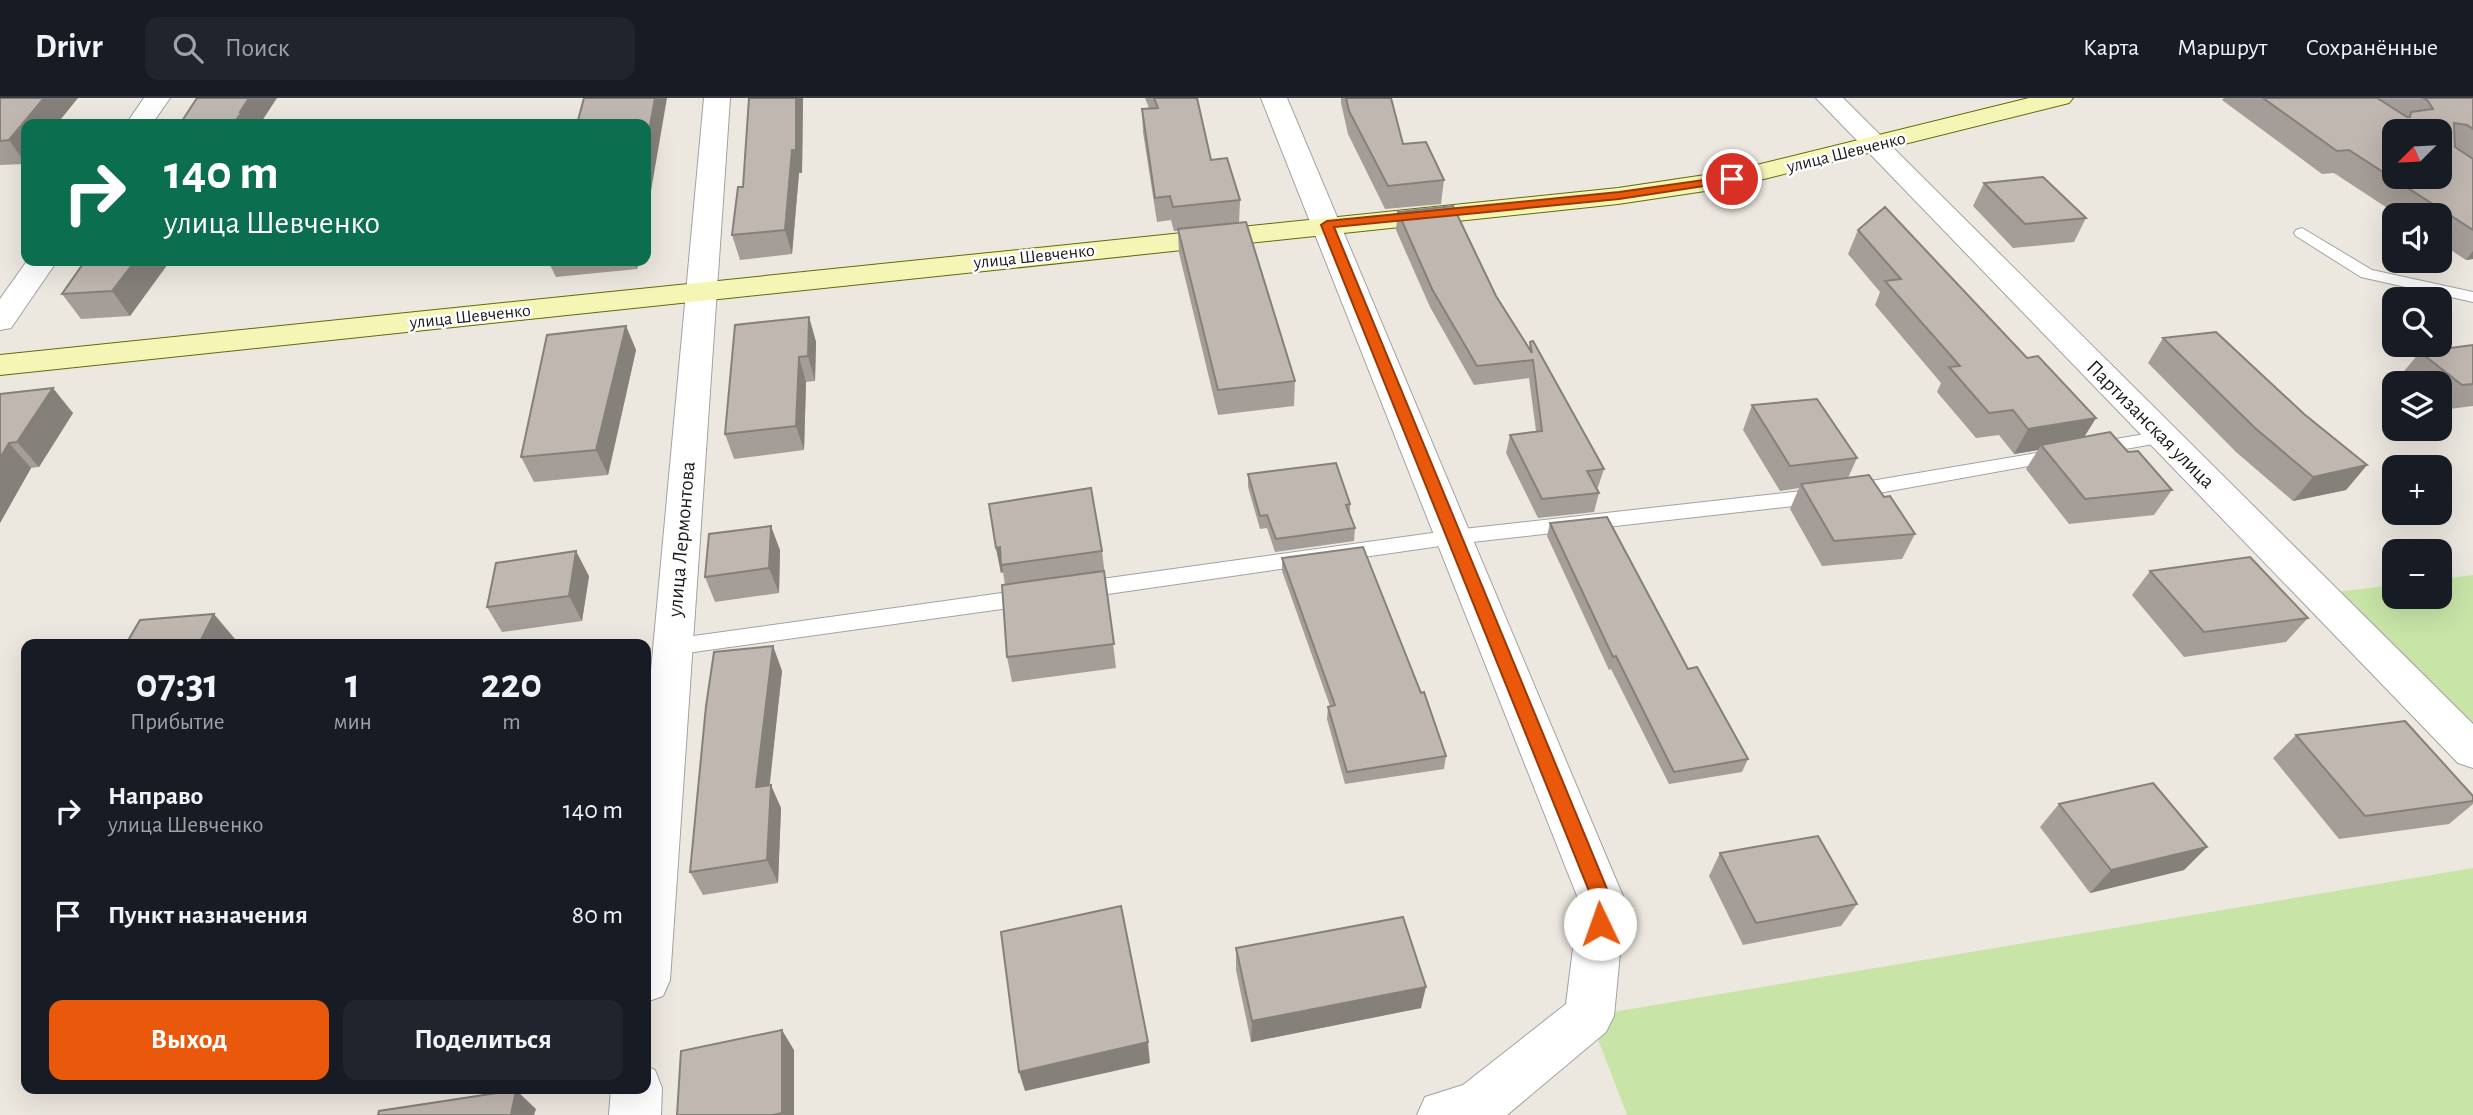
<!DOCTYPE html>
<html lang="ru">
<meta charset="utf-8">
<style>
:root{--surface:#171b24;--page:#20242c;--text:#f1f3f6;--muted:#9ea1a6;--line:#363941;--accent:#ea580c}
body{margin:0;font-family:"Alegreya Sans",sans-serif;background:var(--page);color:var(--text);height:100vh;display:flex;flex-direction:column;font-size:26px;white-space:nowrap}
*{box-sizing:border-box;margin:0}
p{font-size:23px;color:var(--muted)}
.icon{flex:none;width:38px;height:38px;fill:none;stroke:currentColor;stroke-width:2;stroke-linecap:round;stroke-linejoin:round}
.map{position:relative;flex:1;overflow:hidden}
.side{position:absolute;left:21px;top:541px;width:630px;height:455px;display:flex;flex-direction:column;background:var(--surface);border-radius:14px;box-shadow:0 7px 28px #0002}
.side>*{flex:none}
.banner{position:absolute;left:21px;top:21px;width:630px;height:147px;border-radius:14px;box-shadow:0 7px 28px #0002;background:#0b6e4f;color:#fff;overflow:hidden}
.needle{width:46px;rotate:246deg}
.buttons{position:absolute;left:2382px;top:21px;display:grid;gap:14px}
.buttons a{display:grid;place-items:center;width:70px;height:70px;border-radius:14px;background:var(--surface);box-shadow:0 7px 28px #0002;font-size:35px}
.pin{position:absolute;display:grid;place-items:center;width:60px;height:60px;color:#fff;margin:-30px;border:4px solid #fff;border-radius:50%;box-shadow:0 2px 7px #0007}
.me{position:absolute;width:77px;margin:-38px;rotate:357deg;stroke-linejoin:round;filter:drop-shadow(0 0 5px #0008)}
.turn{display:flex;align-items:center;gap:24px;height:147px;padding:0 28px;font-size:32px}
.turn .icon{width:91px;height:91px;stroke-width:2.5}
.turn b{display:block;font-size:49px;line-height:60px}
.eta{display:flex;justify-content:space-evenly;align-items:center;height:119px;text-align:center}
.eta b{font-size:42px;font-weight:600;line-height:49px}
.button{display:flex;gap:14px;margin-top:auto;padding:14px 28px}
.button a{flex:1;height:80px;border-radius:14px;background:var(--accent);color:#fff;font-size:28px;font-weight:600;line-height:80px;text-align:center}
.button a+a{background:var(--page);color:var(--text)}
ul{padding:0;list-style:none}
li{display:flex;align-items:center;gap:21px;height:105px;padding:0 28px}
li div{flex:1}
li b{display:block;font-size:26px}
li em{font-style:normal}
header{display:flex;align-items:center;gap:42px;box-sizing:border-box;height:98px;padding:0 35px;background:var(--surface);border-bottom:2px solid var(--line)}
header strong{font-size:33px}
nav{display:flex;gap:38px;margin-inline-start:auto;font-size:24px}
.search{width:490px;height:63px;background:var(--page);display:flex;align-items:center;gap:18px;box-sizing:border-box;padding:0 24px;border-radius:14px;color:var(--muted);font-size:26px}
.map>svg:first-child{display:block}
.grass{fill:#c8e5a7}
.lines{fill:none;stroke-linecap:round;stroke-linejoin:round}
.lane-casing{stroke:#a2a2a2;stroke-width:2}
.street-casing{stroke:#a2a2a2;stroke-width:2}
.secondary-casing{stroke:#636a09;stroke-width:2}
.lane{fill:#fff;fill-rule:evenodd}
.street{fill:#fff;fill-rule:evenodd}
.secondary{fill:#f5f6b5;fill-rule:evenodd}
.wall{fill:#a59d97}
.shaded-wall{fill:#86807b}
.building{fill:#c0b7b0;stroke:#86807b;stroke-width:2;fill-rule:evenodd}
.route{fill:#ea580c;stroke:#983908;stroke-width:2}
.labels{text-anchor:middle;stroke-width:5;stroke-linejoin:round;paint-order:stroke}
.far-street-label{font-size:18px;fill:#1b1b1b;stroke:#fff}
.street-label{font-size:21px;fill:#1b1b1b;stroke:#fff}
</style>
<header>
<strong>Drivr</strong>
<div class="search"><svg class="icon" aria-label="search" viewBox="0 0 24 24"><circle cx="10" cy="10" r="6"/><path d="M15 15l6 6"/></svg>Поиск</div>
<nav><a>Карта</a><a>Маршрут</a><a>Сохранённые</a></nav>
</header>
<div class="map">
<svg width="2473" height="1017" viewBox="0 0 2473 1017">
<rect width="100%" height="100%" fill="#ece8e0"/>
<!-- grass -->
<path class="grass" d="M 2473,477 L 2473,653 L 2319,496 L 2394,487 L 2394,499 L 2440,499 L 2440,481 Z
M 2473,770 L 2473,1017 L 1627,1017 L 1589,918 Z"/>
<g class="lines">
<defs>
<path id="lane" d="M 2302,130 L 2372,172 L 2473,194 L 2473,204 L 2361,179 L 2296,138 L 2294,135 L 2296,132 Z
M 2163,333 L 2170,335 L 2172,339 L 2170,343 L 2092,357 L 2085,355 L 2083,351 L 2085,347 L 2092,345 Z
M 2060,351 L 2067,353 L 2069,357 L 2067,361 L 1829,404 L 1454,446 L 1080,500 L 1073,497 L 1070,492 L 1073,487 L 1080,484 L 1454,432 L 1829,390 Z
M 1031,491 L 1038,494 L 1041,499 L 1038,504 L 1031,507 L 672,557 L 664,555 L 661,549 L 664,543 L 672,541 Z"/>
<path id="street" d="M 144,0 L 170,0 L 152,26 L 126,26 Z
M 704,0 L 730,0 L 670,882 L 663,898 L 646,904 L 646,627 Z
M 1261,0 L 1287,0 L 1625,803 L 1614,918 L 1606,934 L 1507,1017 L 1417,1017 L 1425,999 L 1463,987 L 1566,906 L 1579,803 Z
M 1816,0 L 1843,0 L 2473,626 L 2473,670 L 2458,665 Z
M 27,163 L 57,163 L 11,230 L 0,232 L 0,201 Z
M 646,968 L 655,972 L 662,990 L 661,1017 L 609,1017 L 611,990 L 646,990 Z"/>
<path id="secondary" d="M 2029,0 L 2073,0 L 2069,5 L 1732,89 L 1618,106 L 0,277 L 0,257 L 1618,90 L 1732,73 Z"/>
</defs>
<!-- lane casing -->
<use href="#lane" class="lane-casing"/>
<!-- street casing -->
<use href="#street" class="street-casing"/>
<!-- secondary casing -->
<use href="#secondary" class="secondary-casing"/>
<!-- lane -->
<use href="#lane" class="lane"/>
<!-- street -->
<use href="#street" class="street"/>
<!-- secondary -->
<use href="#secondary" class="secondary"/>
</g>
<!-- wall -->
<path class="wall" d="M 0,0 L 26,66 L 0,67 Z
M 749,0 L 803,0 L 802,75 L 799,75 L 792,156 L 740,162 L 732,137 L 743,89 Z
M 1145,0 L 1197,0 L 1211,62 L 1240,102 L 1239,125 L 1295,283 L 1294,308 L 1218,317 L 1179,155 L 1178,133 L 1174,133 L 1171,122 L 1157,124 L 1143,34 L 1142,11 L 1149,10 Z
M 1341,0 L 1391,0 L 1403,46 L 1444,82 L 1441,106 L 1385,111 L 1348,36 L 1341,5 Z
M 2224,0 L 2473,0 L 2473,161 L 2466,162 L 2440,145 L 2440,117 L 2398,117 L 2334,75 L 2322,76 L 2222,2 Z
M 1984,85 L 2086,120 L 2074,144 L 2013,150 L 1973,108 Z
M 1398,114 L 1496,198 L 1529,250 L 1530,244 L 1604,371 L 1598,389 L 1596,390 L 1599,395 L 1594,414 L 1538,420 L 1506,355 L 1510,337 L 1536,333 L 1529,280 L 1474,287 L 1430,209 L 1396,132 Z
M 1858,132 L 2027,260 L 2096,320 L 2084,339 L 2128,354 L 2172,392 L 2154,417 L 2069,426 L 2026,371 L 2038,352 L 2014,356 L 1999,337 L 1976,340 L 1937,294 L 1941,285 L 1875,207 L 1880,194 L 1848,156 Z
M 170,163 L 130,218 L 81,221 L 62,196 Z
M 548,163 L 639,163 L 637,171 L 556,179 Z
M 809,219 L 816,244 L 815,283 L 806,284 L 804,352 L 734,361 L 725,336 Z
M 626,228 L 636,252 L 608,377 L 534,384 L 521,359 Z
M 2163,240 L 2367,367 L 2346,392 L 2293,403 L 2236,354 L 2148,265 Z
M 2473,247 L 2473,308 L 2441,312 L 2440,311 L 2440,285 L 2409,285 L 2400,278 L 2420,254 Z
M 0,296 L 73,315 L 39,369 L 31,370 L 0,425 Z
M 1752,307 L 1857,360 L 1848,380 L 1884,399 L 1915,436 L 1902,461 L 1822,468 L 1790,411 L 1799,390 L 1780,393 L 1743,332 Z
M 1248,376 L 1350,406 L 1350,415 L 1355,430 L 1354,443 L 1275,454 L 1267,430 L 1260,431 L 1248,389 Z
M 1550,425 L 1688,571 L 1748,661 L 1742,674 L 1669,686 L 1611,571 L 1609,572 L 1547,438 Z
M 996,450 L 1102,453 L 1116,570 L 1012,584 L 1007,559 L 1005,487 L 1003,474 L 1001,475 Z
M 780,452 L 779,495 L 715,504 L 705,479 Z
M 1282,460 L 1446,658 L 1444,671 L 1345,686 L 1327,621 L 1328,609 L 1330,608 L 1282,473 Z
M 2150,473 L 2308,520 L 2286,544 L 2184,559 L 2132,497 Z
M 589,478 L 582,523 L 502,534 L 487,509 Z
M 773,548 L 782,573 L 769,687 L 781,710 L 778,785 L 703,797 L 690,774 Z
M 2296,637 L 2473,698 L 2473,706 L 2449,726 L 2339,741 L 2273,660 Z
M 2059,706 L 2207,749 L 2184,772 L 2090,795 L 2040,729 Z
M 1720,755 L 1857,806 L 1841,828 L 1743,847 L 1709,778 Z
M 1236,850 L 1421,910 L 1251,944 L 1236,872 Z"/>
<!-- shaded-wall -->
<path class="shaded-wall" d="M 44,0 L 78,0 L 57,26 L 26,26 L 26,66 L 9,42 Z
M 249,0 L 277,0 L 260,26 L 233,26 L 240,14 Z
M 655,0 L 667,0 L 646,122 L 646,50 Z
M 796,0 L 803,0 L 802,75 L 799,75 L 792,156 L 785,132 Z
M 2473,153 L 2473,161 L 2466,162 Z
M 135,163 L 170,163 L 130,218 L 112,193 Z
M 634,163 L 639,163 L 637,171 Z
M 809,219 L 816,244 L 815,283 L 808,258 Z
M 626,228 L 636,252 L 608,377 L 596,352 Z
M 799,259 L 806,284 L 804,352 L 796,328 Z
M 53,290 L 73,315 L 39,369 L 17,344 Z
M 2096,320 L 2081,344 L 2041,347 L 2038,352 L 2014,356 L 2028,331 Z
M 9,345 L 31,370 L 0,425 L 0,360 Z
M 2367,367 L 2346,392 L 2293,403 L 2313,379 Z
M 771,428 L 780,452 L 779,495 L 769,470 Z
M 1000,449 L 1003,474 L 1001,475 L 996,450 Z
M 576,453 L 589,478 L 582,523 L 569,498 Z
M 214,516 L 235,541 L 233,546 L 199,546 Z
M 773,548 L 782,573 L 767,712 L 756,689 Z
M 771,687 L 781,710 L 778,785 L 767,762 Z
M 2207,749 L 2184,772 L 2090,795 L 2111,772 Z
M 1426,889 L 1421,910 L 1251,944 L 1252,923 Z
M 782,932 L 794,952 L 794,1017 L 773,1017 Z
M 1148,944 L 1150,965 L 1025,993 L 1019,974 Z
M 516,992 L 536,1011 L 534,1017 L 511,1017 Z"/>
<!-- building -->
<path class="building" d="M 0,0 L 44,0 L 9,42 L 0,43 Z
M 197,0 L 249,0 L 240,14 L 242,14 L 233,26 L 180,26 Z
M 584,0 L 655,0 L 646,50 L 646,26 L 577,26 Z
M 749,0 L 796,0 L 796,52 L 792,52 L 785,132 L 732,137 L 738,89 L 743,89 Z
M 1154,0 L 1197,0 L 1211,62 L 1227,60 L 1240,102 L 1173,109 L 1170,98 L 1155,100 L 1142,11 L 1158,10 Z
M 1346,0 L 1391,0 L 1403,46 L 1426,44 L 1444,82 L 1388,88 L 1349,13 Z
M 2263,0 L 2377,0 L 2407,19 L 2410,19 L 2411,14 L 2433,11 L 2428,3 L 2423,0 L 2473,0 L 2473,31 L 2467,27 L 2454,25 L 2455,49 L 2473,61 L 2473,132 L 2349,52 L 2337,53 ZM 2394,33 L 2440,33 L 2440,79 L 2394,79 Z
M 2043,79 L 2086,120 L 2025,126 L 1984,85 Z
M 1453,108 L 1496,198 L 1532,255 L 1530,244 L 1533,243 L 1604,371 L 1587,373 L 1599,395 L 1542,401 L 1510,337 L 1542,333 L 1533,262 L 1477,268 L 1432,191 L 1398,114 Z
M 1885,109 L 2027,260 L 2038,258 L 2096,320 L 2028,331 L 2013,312 L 1989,315 L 1949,269 L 1960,268 L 1885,183 L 1901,181 L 1858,132 Z
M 1246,124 L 1295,283 L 1218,292 L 1178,131 Z
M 85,163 L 135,163 L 112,193 L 62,196 Z
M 809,219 L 808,258 L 799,259 L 796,328 L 725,336 L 735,227 Z
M 626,228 L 596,352 L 521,359 L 547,237 Z
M 2216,234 L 2304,316 L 2367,367 L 2313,379 L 2255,330 L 2163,240 Z
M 2473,247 L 2473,286 L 2462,287 L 2420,254 Z
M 53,290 L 17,344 L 9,345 L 0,360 L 0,296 Z
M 1817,301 L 1857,360 L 1790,368 L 1752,307 Z
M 2110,334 L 2128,354 L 2138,353 L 2172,392 L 2085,401 L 2041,347 Z
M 1336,365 L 1350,406 L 1346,407 L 1355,430 L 1276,441 L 1267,417 L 1260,418 L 1248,376 Z
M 1869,377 L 1884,399 L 1890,398 L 1915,436 L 1834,443 L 1801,386 Z
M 1091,390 L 1102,453 L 1001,467 L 1000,449 L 996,450 L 989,406 Z
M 1607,419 L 1688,571 L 1697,569 L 1748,661 L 1674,674 L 1616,558 L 1613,559 L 1550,425 Z
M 771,428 L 769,470 L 705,479 L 709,436 Z
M 1363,449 L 1421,595 L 1424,594 L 1446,658 L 1347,674 L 1328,609 L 1335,607 L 1282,460 Z
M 576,453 L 569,498 L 487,509 L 496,465 Z
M 2250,459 L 2308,520 L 2204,534 L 2150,473 Z
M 1104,473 L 1114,546 L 1007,559 L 1002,487 Z
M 214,516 L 199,546 L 126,546 L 140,522 Z
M 773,548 L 756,689 L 771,687 L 767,762 L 690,774 L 706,608 L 714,554 Z
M 2405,623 L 2473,698 L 2473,703 L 2365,718 L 2296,637 Z
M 2153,685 L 2207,749 L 2111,772 L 2059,706 Z
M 1818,738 L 1857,806 L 1756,825 L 1720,755 Z
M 1121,808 L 1148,944 L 1019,974 L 1001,834 Z
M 1403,819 L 1426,889 L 1252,923 L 1236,850 Z
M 782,932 L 782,1015 L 773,1017 L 677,1017 L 681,953 Z
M 516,992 L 511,1017 L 378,1017 L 379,1013 Z"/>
<!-- route -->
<path class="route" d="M 1732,78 L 1737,81 L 1736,83 L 1619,101 L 1334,129 L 1612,803 L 1607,833 L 1600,835 L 1593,833 L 1590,826 L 1593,803 L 1321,127 L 1327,123 L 1619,94 Z"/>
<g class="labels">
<!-- far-street labels -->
<g class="far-street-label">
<text transform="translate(1846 54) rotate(-14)" y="6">улица Шевченко</text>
<text transform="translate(1034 158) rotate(-6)" y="6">улица Шевченко</text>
<text transform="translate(470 218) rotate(-6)" y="6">улица Шевченко</text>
</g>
<!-- street labels -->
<g class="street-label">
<text transform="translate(2151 326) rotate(45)" y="7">Партизанская улица</text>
<text transform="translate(681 441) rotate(-85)" y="7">улица Лермонтова</text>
</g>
</g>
</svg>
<div class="buttons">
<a><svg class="needle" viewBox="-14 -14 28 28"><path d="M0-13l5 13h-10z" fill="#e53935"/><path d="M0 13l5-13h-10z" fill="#9ea1a6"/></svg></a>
<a><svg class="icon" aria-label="sound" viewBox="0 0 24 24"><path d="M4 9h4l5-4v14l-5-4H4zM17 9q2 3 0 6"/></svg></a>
<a><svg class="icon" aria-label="search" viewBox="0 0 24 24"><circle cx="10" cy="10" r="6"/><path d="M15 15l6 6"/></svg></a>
<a><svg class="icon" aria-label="layers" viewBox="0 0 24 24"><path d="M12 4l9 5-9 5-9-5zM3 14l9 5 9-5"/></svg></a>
<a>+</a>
<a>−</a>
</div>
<div class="pin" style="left:1732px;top:81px;background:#d93025"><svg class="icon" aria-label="arrive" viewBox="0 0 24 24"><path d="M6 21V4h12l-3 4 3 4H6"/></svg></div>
<svg class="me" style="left:1600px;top:826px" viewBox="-20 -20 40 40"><circle r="19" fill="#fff"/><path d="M0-13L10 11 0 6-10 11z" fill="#ea580c"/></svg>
<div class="banner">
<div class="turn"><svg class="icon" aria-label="right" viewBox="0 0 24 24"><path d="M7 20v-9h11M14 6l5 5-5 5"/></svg><div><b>140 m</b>улица Шевченко</div></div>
</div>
<section class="side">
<div class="eta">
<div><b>07:31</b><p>Прибытие</p></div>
<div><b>1</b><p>мин</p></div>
<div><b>220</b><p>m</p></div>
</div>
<ul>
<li><svg class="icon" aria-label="right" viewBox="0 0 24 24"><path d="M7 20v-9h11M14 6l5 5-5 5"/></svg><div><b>Направо</b><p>улица Шевченко</p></div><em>140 m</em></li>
<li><svg class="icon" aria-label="arrive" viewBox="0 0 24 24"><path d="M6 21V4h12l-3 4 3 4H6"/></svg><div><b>Пункт назначения</b></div><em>80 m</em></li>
</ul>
<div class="button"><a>Выход</a><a>Поделиться</a></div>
</section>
</div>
